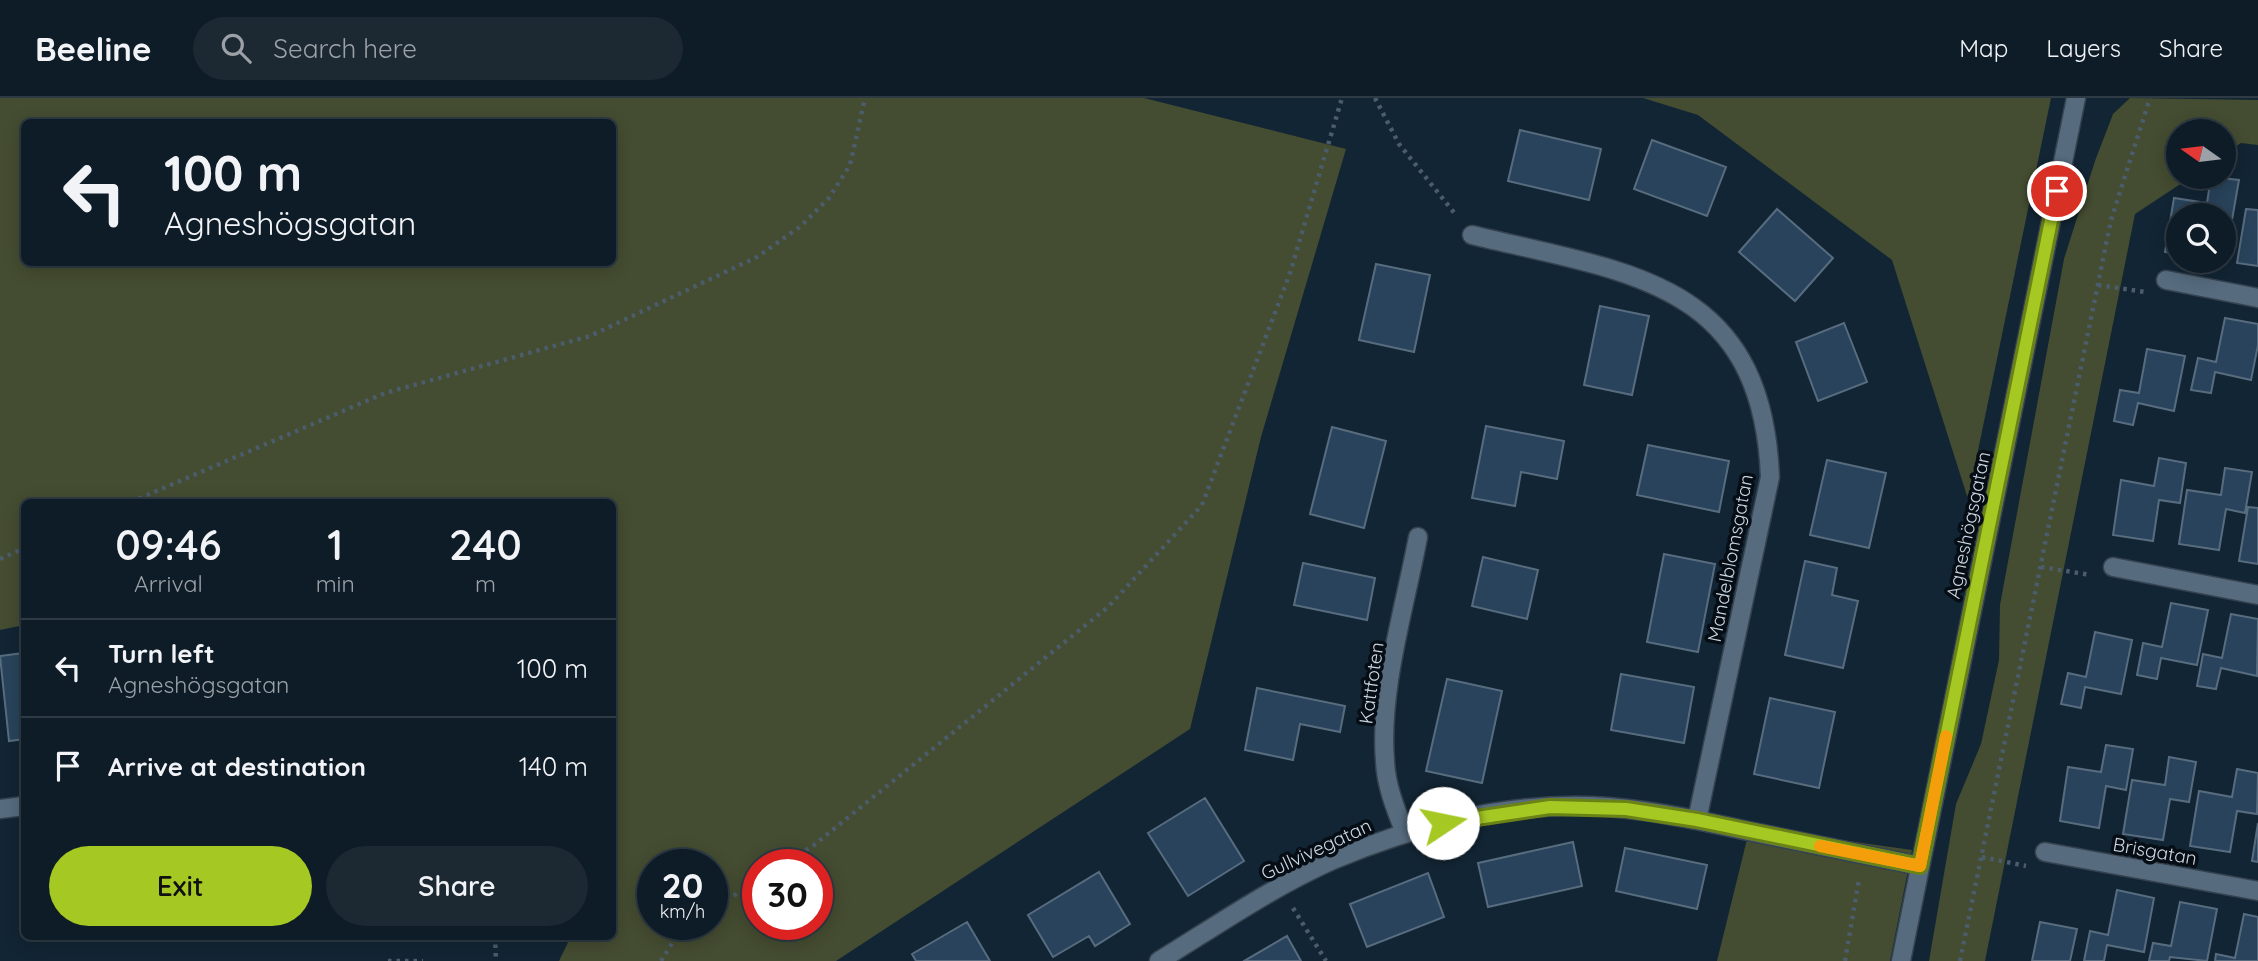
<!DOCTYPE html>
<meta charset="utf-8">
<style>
:root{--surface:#0e1c27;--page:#1c2933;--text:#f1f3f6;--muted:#9ba1a7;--line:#2e3a44;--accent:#a5c823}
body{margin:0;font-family:Quicksand,sans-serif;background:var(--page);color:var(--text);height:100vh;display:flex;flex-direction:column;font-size:26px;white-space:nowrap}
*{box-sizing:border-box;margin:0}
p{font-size:23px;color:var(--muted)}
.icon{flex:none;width:38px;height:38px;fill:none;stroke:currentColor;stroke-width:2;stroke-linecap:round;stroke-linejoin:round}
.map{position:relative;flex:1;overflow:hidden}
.panel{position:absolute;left:21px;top:401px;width:595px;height:441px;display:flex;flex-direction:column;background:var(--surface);border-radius:10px;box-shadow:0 4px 18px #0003,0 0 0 2px var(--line)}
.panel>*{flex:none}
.top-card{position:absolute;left:21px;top:21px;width:595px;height:147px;border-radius:10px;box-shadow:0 4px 18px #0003,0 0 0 2px var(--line);background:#0e1c27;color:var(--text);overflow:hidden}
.needle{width:46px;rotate:284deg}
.fabs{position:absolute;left:2166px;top:21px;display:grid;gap:14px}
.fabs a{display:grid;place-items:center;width:70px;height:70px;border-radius:50%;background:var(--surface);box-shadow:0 4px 18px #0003,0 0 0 2px var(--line);font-size:35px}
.speed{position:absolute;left:637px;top:751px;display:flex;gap:14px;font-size:35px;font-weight:700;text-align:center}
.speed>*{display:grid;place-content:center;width:91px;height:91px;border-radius:50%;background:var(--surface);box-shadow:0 4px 18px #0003,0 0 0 2px var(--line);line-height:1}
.speed small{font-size:18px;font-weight:400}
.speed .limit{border:10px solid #d22;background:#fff;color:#111}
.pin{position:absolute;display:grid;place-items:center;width:60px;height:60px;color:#fff;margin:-30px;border:4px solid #fff;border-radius:50%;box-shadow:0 2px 7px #0007}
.me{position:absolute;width:77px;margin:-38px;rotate:79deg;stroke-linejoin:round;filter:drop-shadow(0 0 5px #0008)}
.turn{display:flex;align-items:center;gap:24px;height:147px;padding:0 28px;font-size:32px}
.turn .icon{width:91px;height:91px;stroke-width:2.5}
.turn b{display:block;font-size:49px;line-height:60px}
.eta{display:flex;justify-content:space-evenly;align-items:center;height:119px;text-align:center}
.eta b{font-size:42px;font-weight:600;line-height:49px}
.cta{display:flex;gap:14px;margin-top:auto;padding:14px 28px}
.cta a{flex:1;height:80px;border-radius:42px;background:var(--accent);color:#111;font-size:28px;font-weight:600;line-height:80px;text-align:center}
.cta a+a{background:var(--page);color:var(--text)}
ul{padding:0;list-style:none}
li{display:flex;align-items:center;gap:21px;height:98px;padding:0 28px;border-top:2px solid var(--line)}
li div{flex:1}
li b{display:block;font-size:26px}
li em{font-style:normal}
header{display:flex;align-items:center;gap:42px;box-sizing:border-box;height:98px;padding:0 35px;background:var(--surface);border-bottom:2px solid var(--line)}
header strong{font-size:33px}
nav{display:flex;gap:38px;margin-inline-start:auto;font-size:24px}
.search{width:490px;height:63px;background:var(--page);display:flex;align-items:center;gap:18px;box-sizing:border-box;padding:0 24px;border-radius:38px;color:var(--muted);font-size:26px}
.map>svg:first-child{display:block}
.green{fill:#444c31;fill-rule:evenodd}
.building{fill:#28435b;stroke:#586c7f;stroke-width:2}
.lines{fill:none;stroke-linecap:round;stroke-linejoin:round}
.street-casing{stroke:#35424f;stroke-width:21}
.secondary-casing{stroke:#35424f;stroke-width:21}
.path{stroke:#4b5c6a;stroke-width:4.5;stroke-dasharray:3.5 5;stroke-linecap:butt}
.street{stroke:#566b7e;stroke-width:18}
.secondary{stroke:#566b7e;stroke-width:18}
.route-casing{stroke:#6b8217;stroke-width:18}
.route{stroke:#a5c823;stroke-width:12}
.slow{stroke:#f59e0b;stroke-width:12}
.labels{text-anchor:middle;stroke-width:7;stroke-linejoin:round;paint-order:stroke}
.street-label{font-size:19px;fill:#cbd7e2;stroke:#060d14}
</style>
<header>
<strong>Beeline</strong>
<div class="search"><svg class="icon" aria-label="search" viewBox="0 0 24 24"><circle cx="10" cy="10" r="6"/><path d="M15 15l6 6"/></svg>Search here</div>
<nav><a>Map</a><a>Layers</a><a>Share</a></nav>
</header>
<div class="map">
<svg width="2258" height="863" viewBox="0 0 2258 863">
<rect width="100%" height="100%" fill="#122534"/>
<!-- green -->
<path class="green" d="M 0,0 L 1144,0 L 1346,51 L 1261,339 L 1190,631 L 836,863 L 559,863 L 571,838 L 612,838 L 612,404 L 24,404 L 24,527 L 0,532 ZM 612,24 L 612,164 L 24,164 L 24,24 ZM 712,766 L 712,826 L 653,826 L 653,766 ZM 817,766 L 817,826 L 758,826 L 758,766 Z
M 1643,0 L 2051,0 L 1968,401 L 1892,162 L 1698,17 Z
M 2130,0 L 2258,2 L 2258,47 L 2241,45 L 2224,56 L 2224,33 L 2179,33 L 2179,79 L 2191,79 L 2135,116 L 1985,863 L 1929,863 L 1956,706 L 1981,646 L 1999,562 L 2000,507 L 2064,161 L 2095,63 L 2113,16 Z
M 1750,729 L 1912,752 L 1890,863 L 1717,863 Z"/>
<!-- building -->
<path class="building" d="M 1520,32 L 1601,51 L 1589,102 L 1508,83 Z
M 1652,42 L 1726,69 L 1707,118 L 1634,91 Z
M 2211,79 L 2239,82 L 2232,122 L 2224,121 L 2224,117 L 2179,117 L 2179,156 L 2165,154 L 2174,100 L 2207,105 Z
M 1777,111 L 1833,160 L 1795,203 L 1739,154 Z
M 2246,111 L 2258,112 L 2258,168 L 2237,165 Z
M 1376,166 L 1430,177 L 1414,254 L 1359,242 Z
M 1600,208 L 1649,218 L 1632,297 L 1584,287 Z
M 2225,220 L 2258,226 L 2258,247 L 2251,282 L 2215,274 L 2211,295 L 2191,292 L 2198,260 L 2216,264 Z
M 1844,225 L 1867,284 L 1818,303 L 1796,244 Z
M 2147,251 L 2185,258 L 2174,313 L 2138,305 L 2133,327 L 2114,323 L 2120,292 L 2139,295 Z
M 1486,328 L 1564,343 L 1557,381 L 1521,374 L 1515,408 L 1472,400 Z
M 1332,329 L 1386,343 L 1364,430 L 1310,416 Z
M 1648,347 L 1729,363 L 1719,414 L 1637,397 Z
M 2159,360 L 2186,365 L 2180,405 L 2159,402 L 2153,443 L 2113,437 L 2121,382 L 2154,388 Z
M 1827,362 L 1886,375 L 1869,450 L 1810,437 Z
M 2225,370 L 2252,374 L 2245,415 L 2226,411 L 2219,452 L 2179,446 L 2187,392 L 2221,397 Z
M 2248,409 L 2258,410 L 2258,466 L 2239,463 Z
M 1664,456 L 1715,466 L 1698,554 L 1647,544 Z
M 1483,459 L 1538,472 L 1527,521 L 1472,508 Z
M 1805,463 L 1837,470 L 1832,497 L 1858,503 L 1843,570 L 1785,557 Z
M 1303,465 L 1375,480 L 1367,522 L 1294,507 Z
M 2171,505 L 2208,512 L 2197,567 L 2161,560 L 2157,581 L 2137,577 L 2143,545 L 2162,549 Z
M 2231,516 L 2258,521 L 2257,578 L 2221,570 L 2216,591 L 2197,588 L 2203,556 L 2222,560 Z
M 2095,534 L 2132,542 L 2121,596 L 2085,589 L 2081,610 L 2061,606 L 2068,575 L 2086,579 Z
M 24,555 L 24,641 L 9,643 L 0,558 Z
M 1621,576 L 1694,589 L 1684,645 L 1611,632 Z
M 1447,581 L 1502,593 L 1482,685 L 1426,673 Z
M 1257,590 L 1345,608 L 1340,634 L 1300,626 L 1293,662 L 1245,652 Z
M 1770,600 L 1835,614 L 1819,690 L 1754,676 Z
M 2106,647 L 2133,651 L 2126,692 L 2106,688 L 2099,730 L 2060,723 L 2068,669 L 2101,674 Z
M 2169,659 L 2196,664 L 2189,704 L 2170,701 L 2163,742 L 2123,736 L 2132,682 L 2165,687 Z
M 2237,671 L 2258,675 L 2257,716 L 2237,713 L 2230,754 L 2190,748 L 2199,693 L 2232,699 Z
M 1205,700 L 1244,763 L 1188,798 L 1148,735 Z
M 2258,725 L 2258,764 L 2252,763 Z
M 1573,744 L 1582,788 L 1488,809 L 1478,765 Z
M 1625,750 L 1707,767 L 1697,811 L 1616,793 Z
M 1099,774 L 1130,826 L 1095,848 L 1089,838 L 1053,859 L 1028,817 Z
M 1428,775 L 1444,819 L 1367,849 L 1350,806 Z
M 2117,792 L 2154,800 L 2144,854 L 2107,847 L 2104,863 L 2084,863 L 2090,833 L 2108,837 Z
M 2180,804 L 2217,811 L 2207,863 L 2170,859 L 2169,863 L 2149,863 L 2153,845 L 2171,848 Z
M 2244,816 L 2258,819 L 2258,863 L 2215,863 L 2216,856 L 2235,860 Z
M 967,824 L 990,863 L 916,863 L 912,856 Z
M 2040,824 L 2077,831 L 2070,863 L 2032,863 Z
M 1287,838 L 1301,863 L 1244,863 Z"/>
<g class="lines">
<defs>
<path id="street" d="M 1472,137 C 1628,175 1762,182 1770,379 L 1697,722
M 2166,182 L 2258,200
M 2113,469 L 2258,497
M 0,711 L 24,708
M 1405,735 C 1396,712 1386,688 1385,663 C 1379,592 1405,509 1418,439
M 2045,754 L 2258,793
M 1159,863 C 1216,828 1272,789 1333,762 C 1413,728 1504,705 1591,708 C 1644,710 1697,722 1748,733 C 1805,745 1863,756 1920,768"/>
<path id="secondary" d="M 1901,863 L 2076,0"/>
</defs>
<!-- street casing -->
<use href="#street" class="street-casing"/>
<!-- secondary casing -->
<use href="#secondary" class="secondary-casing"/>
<!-- path -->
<path class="path" d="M 1375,0 L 1399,46 L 1456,117
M 2098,187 L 2145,194
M 131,404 L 385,295 L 590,238 L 757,159 L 801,128 L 829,100 L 850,67 L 865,0
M 0,461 L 24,450
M 2041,469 L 2091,477
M 1982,759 L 2026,768
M 784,766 L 814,747 L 1108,509 L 1202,407 L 1290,175 L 1342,0
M 1293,810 L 1326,863
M 712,811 L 758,783
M 495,838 L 496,863
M 388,863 L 423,863
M 661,863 L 681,831 L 689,826
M 1845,863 L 1859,781
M 1960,863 L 2111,122 L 2150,0"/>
<!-- street -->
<use href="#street" class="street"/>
<!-- secondary -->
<use href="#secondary" class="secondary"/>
</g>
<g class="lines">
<defs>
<path id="route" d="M 1443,725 L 1550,709 L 1626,711 L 1697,722 L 1920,768 L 2057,93"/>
</defs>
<!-- route casing -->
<use href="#route" class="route-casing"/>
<!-- route -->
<use href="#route" class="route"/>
<!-- slow -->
<path class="slow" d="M 1820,748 L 1920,768 L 1946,638"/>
</g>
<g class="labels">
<!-- street labels -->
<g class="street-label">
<text transform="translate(1968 427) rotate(-78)" y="7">Agneshögsgatan</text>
<text transform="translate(1730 460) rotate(-79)" y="7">Mandelblomsgatan</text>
<text transform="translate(1371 585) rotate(-82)" y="7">Kattfoten</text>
<text transform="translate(1316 751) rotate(-25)" y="7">Gullvivegatan</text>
<text transform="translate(2155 753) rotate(10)" y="7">Brisgatan</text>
</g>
</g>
</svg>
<div class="fabs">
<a><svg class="needle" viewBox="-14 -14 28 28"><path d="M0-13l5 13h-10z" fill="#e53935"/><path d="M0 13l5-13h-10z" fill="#9ba1a7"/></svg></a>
<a><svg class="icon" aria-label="search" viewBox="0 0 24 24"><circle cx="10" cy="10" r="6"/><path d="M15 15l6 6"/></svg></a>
</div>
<div class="speed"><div>20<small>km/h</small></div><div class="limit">30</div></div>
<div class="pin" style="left:2057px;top:93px;background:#d93025"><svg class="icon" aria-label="arrive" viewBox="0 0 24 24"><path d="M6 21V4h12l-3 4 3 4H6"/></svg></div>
<svg class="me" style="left:1443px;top:725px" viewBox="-20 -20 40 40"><circle r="19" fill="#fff"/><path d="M0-13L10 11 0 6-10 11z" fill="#a5c823"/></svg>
<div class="top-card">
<div class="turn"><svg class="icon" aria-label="left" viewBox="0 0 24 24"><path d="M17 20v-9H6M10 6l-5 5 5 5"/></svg><div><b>100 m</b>Agneshögsgatan</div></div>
</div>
<section class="panel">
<div class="eta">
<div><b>09:46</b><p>Arrival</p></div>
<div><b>1</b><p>min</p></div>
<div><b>240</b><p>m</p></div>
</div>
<ul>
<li><svg class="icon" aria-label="left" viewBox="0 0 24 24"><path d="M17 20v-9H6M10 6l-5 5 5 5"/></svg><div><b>Turn left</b><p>Agneshögsgatan</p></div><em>100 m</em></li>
<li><svg class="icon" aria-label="arrive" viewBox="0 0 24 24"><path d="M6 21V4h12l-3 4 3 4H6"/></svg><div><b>Arrive at destination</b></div><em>140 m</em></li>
</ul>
<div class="cta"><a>Exit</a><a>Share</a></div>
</section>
</div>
